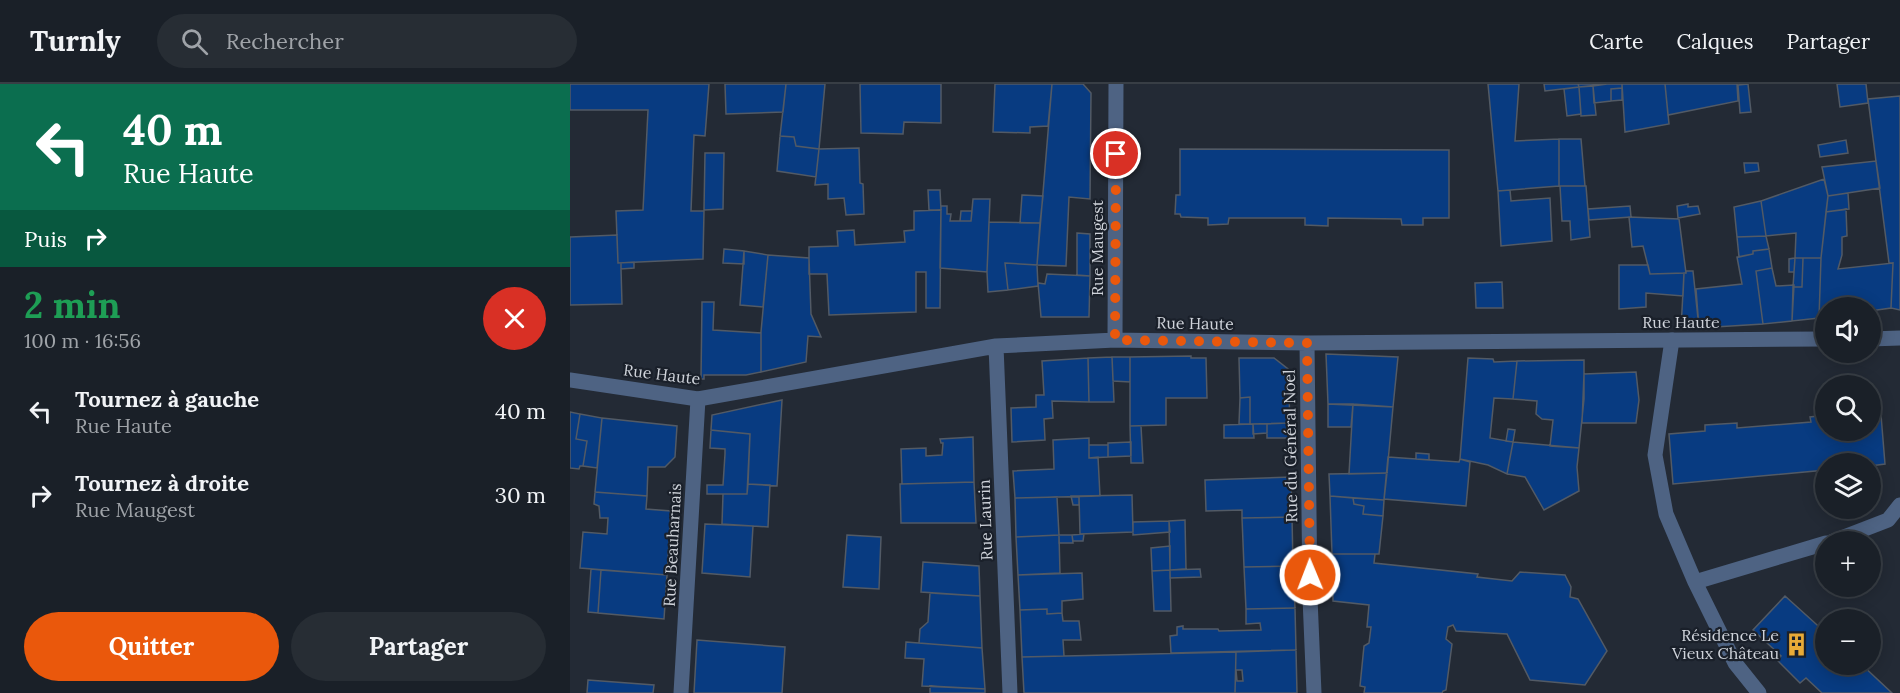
<!DOCTYPE html>
<html lang="fr">
<meta charset="utf-8">
<style>
:root{--surface:#1a2028;--page:#272d34;--text:#f1f3f6;--muted:#9fa3a8;--line:#383e45;--accent:#ea580c}
body{margin:0;font-family:Lora,serif;background:var(--page);color:var(--text);height:100vh;display:flex;flex-direction:column;font-size:22px;white-space:nowrap}
*{box-sizing:border-box;margin:0}
p{font-size:20px;color:var(--muted)}
.icon{flex:none;width:33px;height:33px;fill:none;stroke:currentColor;stroke-width:2;stroke-linecap:round;stroke-linejoin:round}
.map{position:relative;flex:1;overflow:hidden}
.drawer{display:flex;flex-direction:column;background:var(--surface);width:570px}
.drawer>*{flex:none}
.top-card{background:#0b6e4f;color:#fff;overflow:hidden}
.fabs{position:absolute;left:1245px;top:213px;display:grid;gap:12px}
.fabs a{display:grid;place-items:center;width:66px;height:66px;border-radius:50%;background:var(--surface);box-shadow:0 3px 15px #0003,0 0 0 2px var(--line);font-size:30px}
.pin{position:absolute;display:grid;place-items:center;width:51px;height:51px;color:#fff;margin:-26px;border:3px solid #fff;border-radius:50%;box-shadow:0 2px 6px #0007}
.me{position:absolute;width:66px;margin:-33px;rotate:359deg;stroke-linejoin:round;filter:drop-shadow(0 0 4px #0008)}
.turn{display:flex;align-items:center;gap:21px;height:126px;padding:0 24px;font-size:27px}
.turn .icon{width:78px;height:78px;stroke-width:2.5}
.turn b{display:block;font-size:42px;line-height:51px}
.then{display:flex;align-items:center;height:57px;padding:0 24px;background:#0003;gap:12px;font-size:22px}
.round{display:grid;place-items:center;flex:none;width:63px;height:63px;border-radius:32px;background:var(--page)}
.head{display:flex;align-items:center;justify-content:space-between;height:102px;padding:0 24px}
h1{font-size:36px;font-weight:800;line-height:45px;color:#1e9e55}
.cta{display:flex;gap:12px;margin-top:auto;padding:12px 24px}
.cta a{flex:1;height:69px;border-radius:36px;background:var(--accent);color:#fff;font-size:24px;font-weight:800;line-height:69px;text-align:center}
.cta a+a{background:var(--page);color:var(--text)}
ul{padding:0;list-style:none}
li{display:flex;align-items:center;gap:18px;height:84px;padding:0 24px}
li div{flex:1}
li b{display:block;font-size:22px}
li em{font-style:normal}
header{display:flex;align-items:center;gap:36px;box-sizing:border-box;height:84px;padding:0 30px;background:var(--surface);border-bottom:2px solid var(--line)}
header strong{font-size:28px}
nav{display:flex;gap:33px;margin-inline-start:auto;font-size:21px}
.search{width:420px;height:54px;background:var(--page);display:flex;align-items:center;gap:15px;box-sizing:border-box;padding:0 21px;border-radius:33px;color:var(--muted);font-size:22px}
main{display:flex;flex:1;min-height:0}
.map>svg:first-child{display:block}
.building{fill:#083b81;stroke:#525a65;stroke-width:1.5;fill-rule:evenodd}
.lines{fill:none;stroke-linecap:round;stroke-linejoin:round}
.lane{stroke:#4e6383;stroke-width:15}
.street{stroke:#4e6383;stroke-width:15}
.route{stroke:#ea580c;stroke-width:10;stroke-dasharray:0 18}
.labels{text-anchor:middle;stroke-width:4.5;stroke-linejoin:round;paint-order:stroke}
.street-label{font-size:16px;fill:#cfd3da;stroke:#1a202a}
.poi-label{font-size:16px;fill:#cfd3da;stroke:#1a202a;text-anchor:end}
</style>
<header>
<strong>Turnly</strong>
<div class="search"><svg class="icon" aria-label="search" viewBox="0 0 24 24"><circle cx="10" cy="10" r="6"/><path d="M15 15l6 6"/></svg>Rechercher</div>
<nav><a>Carte</a><a>Calques</a><a>Partager</a></nav>
</header>
<main>
<section class="drawer">
<div class="top-card">
<div class="turn"><svg class="icon" aria-label="left" viewBox="0 0 24 24"><path d="M17 20v-9H6M10 6l-5 5 5 5"/></svg><div><b>40 m</b>Rue Haute</div></div>
<div class="then">Puis<svg class="icon" aria-label="right" viewBox="0 0 24 24"><path d="M7 20v-9h11M14 6l5 5-5 5"/></svg></div>
</div>
<div class="head"><div><h1>2 min</h1><p>100 m · 16:56</p></div><a class="round" style="background:#d93025;color:#fff"><svg class="icon" aria-label="close" viewBox="0 0 24 24"><path d="M6 6l12 12M18 6L6 18"/></svg></a></div>
<ul>
<li><svg class="icon" aria-label="left" viewBox="0 0 24 24"><path d="M17 20v-9H6M10 6l-5 5 5 5"/></svg><div><b>Tournez à gauche</b><p>Rue Haute</p></div><em>40 m</em></li>
<li><svg class="icon" aria-label="right" viewBox="0 0 24 24"><path d="M7 20v-9h11M14 6l5 5-5 5"/></svg><div><b>Tournez à droite</b><p>Rue Maugest</p></div><em>30 m</em></li>
</ul>
<div class="cta"><a>Quitter</a><a>Partager</a></div>
</section>
<div class="map">
<svg width="1330" height="609" viewBox="0 0 1330 609">
<rect width="100%" height="100%" fill="#232a35"/>
<!-- building -->
<path class="building" d="M 0,0 L 139,0 L 135,52 L 124,51 L 121,127 L 134,127 L 133,175 L 48,179 L 46,127 L 73,126 L 78,26 L 0,26 Z
M 155,0 L 216,0 L 213,28 L 156,30 Z
M 216,0 L 255,0 L 249,65 L 226,62 L 224,53 L 210,52 Z
M 290,0 L 371,0 L 371,39 L 334,38 L 333,50 L 291,49 Z
M 425,0 L 482,0 L 478,42 L 460,43 L 460,49 L 423,48 Z
M 482,0 L 513,0 L 521,9 L 520,115 L 499,113 L 496,182 L 467,181 Z
M 918,0 L 949,0 L 945,57 L 989,55 L 989,102 L 928,107 Z
M 974,0 L 1008,0 L 1009,3 L 975,7 Z
M 1008,0 L 1037,0 L 1009,3 Z
M 1037,0 L 1052,0 L 1052,4 L 1041,5 L 1041,17 L 1024,19 L 1023,2 Z
M 1052,0 L 1095,0 L 1099,40 L 1055,48 Z
M 1095,0 L 1167,0 L 1168,17 L 1098,31 Z
M 1178,0 L 1181,28 L 1170,29 L 1168,1 Z
M 1267,0 L 1296,0 L 1298,19 L 1270,23 Z
M 1023,2 L 1026,31 L 1011,32 L 1009,3 Z
M 1009,3 L 1011,30 L 997,32 L 994,5 Z
M 1052,4 L 1052,16 L 1041,17 L 1041,5 Z
M 1330,12 L 1330,226 L 1321,224 L 1323,179 L 1319,179 L 1298,15 Z
M 210,52 L 224,53 L 226,62 L 249,65 L 246,93 L 207,87 Z
M 989,55 L 1011,55 L 1015,102 L 989,102 Z
M 1276,56 L 1278,69 L 1250,73 L 1248,61 Z
M 289,64 L 290,99 L 293,100 L 294,130 L 276,131 L 274,114 L 258,115 L 258,100 L 245,101 L 249,65 Z
M 610,65 L 879,66 L 879,134 L 853,134 L 853,141 L 832,141 L 831,135 L 758,134 L 758,142 L 735,141 L 735,134 L 659,134 L 658,140 L 638,141 L 638,134 L 611,133 L 610,130 L 605,130 L 606,111 L 610,111 Z
M 135,69 L 154,69 L 153,125 L 134,126 Z
M 1306,77 L 1310,104 L 1258,112 L 1252,83 Z
M 1174,79 L 1188,79 L 1189,87 L 1175,89 Z
M 1254,95 L 1258,112 L 1251,174 L 1225,174 L 1226,149 L 1196,152 L 1191,117 Z
M 990,102 L 1016,102 L 1020,153 L 1001,156 L 1000,137 L 992,137 Z
M 358,106 L 370,106 L 371,126 L 359,126 Z
M 940,106 L 941,117 L 980,114 L 982,157 L 931,162 L 928,107 Z
M 1278,109 L 1279,125 L 1256,128 L 1258,112 Z
M 452,111 L 473,112 L 470,139 L 450,139 Z
M 403,115 L 420,115 L 417,188 L 370,184 L 371,122 L 377,122 L 377,130 L 381,130 L 380,137 L 401,137 Z
M 1191,117 L 1196,152 L 1167,153 L 1164,123 Z
M 1118,120 L 1118,123 L 1128,122 L 1130,130 L 1108,134 L 1107,122 Z
M 1060,122 L 1061,133 L 1019,136 L 1018,125 Z
M 1276,125 L 1277,152 L 1272,153 L 1272,171 L 1268,185 L 1323,179 L 1321,224 L 1300,227 L 1300,224 L 1256,224 L 1256,233 L 1249,234 L 1251,174 L 1256,128 Z
M 371,126 L 370,224 L 356,224 L 356,188 L 346,188 L 346,228 L 259,231 L 257,190 L 239,190 L 239,163 L 268,162 L 267,147 L 284,146 L 285,161 L 335,158 L 334,147 L 344,146 L 344,127 Z
M 391,127 L 402,127 L 401,137 L 390,137 Z
M 1059,133 L 1109,135 L 1116,189 L 1080,190 L 1073,162 L 1062,163 Z
M 419,138 L 470,139 L 467,181 L 435,179 L 438,206 L 418,208 L 417,188 Z
M 507,149 L 520,150 L 520,192 L 507,191 Z
M 47,151 L 48,179 L 51,179 L 51,185 L 52,220 L 0,221 L 0,153 Z
M 1196,152 L 1199,165 L 1183,167 L 1183,170 L 1169,173 L 1167,153 Z
M 154,165 L 174,167 L 174,180 L 153,179 Z
M 1199,165 L 1202,184 L 1186,187 L 1193,240 L 1129,244 L 1126,205 L 1172,200 L 1167,173 L 1183,170 L 1183,167 Z
M 174,167 L 198,171 L 193,223 L 170,221 Z
M 198,171 L 239,174 L 241,230 L 251,253 L 238,252 L 236,278 L 191,288 L 191,248 Z
M 1225,174 L 1224,188 L 1219,188 L 1219,175 Z
M 1225,174 L 1233,174 L 1232,203 L 1223,203 Z
M 1233,174 L 1251,174 L 1249,234 L 1222,237 L 1223,203 L 1232,203 Z
M 64,178 L 64,184 L 51,185 L 51,179 Z
M 435,179 L 467,181 L 468,202 L 438,206 Z
M 1049,181 L 1078,181 L 1080,190 L 1114,189 L 1113,212 L 1076,209 L 1076,223 L 1049,225 Z
M 1202,184 L 1206,202 L 1224,201 L 1222,237 L 1193,240 L 1186,187 Z
M 1116,187 L 1123,187 L 1129,244 L 1111,245 L 1114,189 L 1116,189 Z
M 477,190 L 520,192 L 519,233 L 471,233 L 468,199 L 475,200 Z
M 932,198 L 933,224 L 906,224 L 905,199 Z
M 132,218 L 144,218 L 143,246 L 191,249 L 191,288 L 176,291 L 134,291 L 134,295 L 131,295 Z
M 756,270 L 828,273 L 823,323 L 758,320 Z
M 621,272 L 621,274 L 636,274 L 637,314 L 596,314 L 596,341 L 560,342 L 560,273 Z
M 542,273 L 560,273 L 560,298 L 543,297 Z
M 542,273 L 544,318 L 519,318 L 518,274 Z
M 518,274 L 519,318 L 482,317 L 483,334 L 474,335 L 475,356 L 442,358 L 441,324 L 466,323 L 466,311 L 474,311 L 472,277 Z
M 669,274 L 704,274 L 718,285 L 720,339 L 680,340 L 680,313 L 670,314 Z
M 898,274 L 923,275 L 924,278 L 947,277 L 943,315 L 924,314 L 920,354 L 943,358 L 937,390 L 918,381 L 890,375 Z
M 1014,276 L 1014,315 L 1009,364 L 980,362 L 983,336 L 972,335 L 966,330 L 967,317 L 943,315 L 947,277 Z
M 1066,288 L 1069,316 L 1066,339 L 1012,339 L 1014,290 Z
M 680,313 L 680,340 L 669,340 L 670,314 Z
M 212,316 L 207,402 L 178,400 L 180,350 L 141,346 L 142,331 Z
M 758,320 L 783,320 L 781,343 L 758,343 Z
M 783,320 L 823,323 L 817,389 L 779,390 Z
M 0,328 L 10,330 L 6,355 L 17,357 L 13,382 L 10,382 L 9,385 L 0,384 Z
M 10,330 L 32,334 L 27,384 L 13,382 L 17,357 L 6,355 Z
M 1256,331 L 1256,346 L 1300,346 L 1300,332 L 1311,331 L 1315,380 L 1300,382 L 1300,380 L 1256,380 L 1256,386 L 1103,400 L 1099,350 L 1135,347 L 1135,341 L 1167,339 L 1167,344 L 1241,338 L 1240,333 Z
M 32,334 L 107,342 L 105,373 L 95,383 L 78,383 L 77,412 L 25,408 Z
M 720,339 L 720,354 L 697,354 L 697,340 Z
M 683,340 L 684,354 L 654,354 L 654,341 Z
M 683,340 L 697,340 L 697,349 L 683,350 Z
M 560,342 L 571,342 L 573,379 L 561,379 Z
M 938,345 L 945,346 L 943,358 L 936,357 Z
M 141,346 L 180,350 L 177,410 L 137,410 L 137,401 L 153,401 L 155,370 L 155,365 L 140,364 Z
M 403,353 L 404,398 L 332,400 L 331,365 L 356,364 L 356,372 L 372,371 L 373,359 L 371,359 L 370,355 Z
M 519,354 L 519,374 L 528,373 L 530,412 L 445,414 L 443,387 L 484,385 L 483,356 Z
M 561,358 L 561,372 L 538,373 L 538,359 Z
M 943,358 L 1009,364 L 1007,383 L 1009,407 L 974,426 L 955,393 L 937,390 Z
M 519,361 L 538,361 L 538,373 L 519,374 Z
M 846,369 L 859,370 L 859,376 L 846,375 Z
M 818,373 L 889,378 L 890,375 L 900,378 L 896,422 L 814,415 Z
M 817,389 L 814,416 L 760,412 L 759,390 Z
M 721,393 L 722,433 L 672,434 L 672,426 L 636,427 L 635,396 Z
M 404,398 L 406,439 L 331,439 L 330,400 Z
M 178,400 L 200,401 L 198,443 L 152,440 L 153,410 L 177,410 Z
M 25,408 L 77,412 L 76,425 L 101,427 L 97,491 L 10,484 L 13,448 L 37,450 L 38,434 L 30,434 L 29,422 L 24,420 Z
M 562,411 L 563,448 L 510,450 L 509,412 Z
M 501,412 L 509,412 L 509,421 L 503,421 Z
M 760,412 L 783,414 L 784,420 L 794,422 L 793,430 L 813,432 L 809,470 L 762,470 Z
M 487,413 L 489,451 L 446,453 L 445,414 Z
M 783,414 L 814,416 L 813,432 L 793,430 L 794,422 L 784,420 Z
M 722,433 L 723,482 L 674,483 L 672,434 Z
M 615,436 L 616,485 L 600,486 L 599,437 Z
M 599,437 L 600,448 L 563,451 L 563,438 Z
M 135,440 L 183,442 L 180,493 L 132,489 Z
M 514,450 L 513,457 L 503,457 L 502,451 Z
M 277,451 L 311,453 L 309,505 L 273,503 Z
M 489,451 L 490,489 L 448,491 L 446,453 Z
M 489,451 L 502,451 L 503,459 L 489,459 Z
M 600,462 L 600,486 L 582,487 L 581,464 Z
M 762,470 L 805,470 L 804,479 L 908,490 L 907,493 L 942,497 L 950,488 L 995,491 L 1001,503 L 1000,513 L 1008,515 L 1037,567 L 1015,601 L 960,596 L 937,550 L 886,547 L 883,541 L 878,543 L 876,555 L 882,560 L 876,606 L 873,607 L 872,609 L 794,609 L 795,603 L 790,602 L 794,562 L 799,559 L 801,543 L 797,543 L 799,521 L 763,517 Z
M 353,478 L 409,482 L 410,512 L 351,508 Z
M 723,482 L 725,524 L 676,525 L 674,483 Z
M 21,485 L 31,486 L 28,529 L 18,528 Z
M 630,485 L 631,493 L 600,494 L 600,486 Z
M 31,486 L 97,491 L 94,535 L 28,529 Z
M 600,486 L 601,527 L 584,527 L 582,487 Z
M 512,489 L 513,515 L 492,517 L 492,529 L 477,530 L 477,525 L 450,526 L 448,491 Z
M 360,509 L 410,512 L 412,564 L 349,559 L 350,545 L 358,538 Z
M 1215,512 L 1256,549 L 1256,580 L 1291,580 L 1322,609 L 1252,609 L 1236,594 L 1230,599 L 1208,577 L 1211,572 L 1183,546 Z
M 725,524 L 726,566 L 601,569 L 600,552 L 607,551 L 607,543 L 613,542 L 613,545 L 648,545 L 649,547 L 691,546 L 690,539 L 676,540 L 676,525 Z
M 477,525 L 477,530 L 492,529 L 493,537 L 509,537 L 511,556 L 493,556 L 494,572 L 452,573 L 450,526 Z
M 127,556 L 215,563 L 212,609 L 124,609 Z
M 336,558 L 412,564 L 415,605 L 352,602 L 354,575 L 335,574 Z
M 726,566 L 727,609 L 665,609 L 666,568 ZM 666,586 L 672,586 L 673,597 L 667,597 Z
M 666,568 L 665,609 L 454,609 L 452,573 Z
M 18,596 L 84,601 L 83,609 L 17,609 Z
M 360,602 L 415,605 L 415,609 L 360,609 Z"/>
<g class="lines">
<!-- lane -->
<path class="lane" d="M 1102,256 L 1085,371 L 1096,430 L 1125,498 L 1165,579 L 1189,609
M 1261,458 L 1318,436 L 1330,421
M 1125,498 L 1256,459"/>
<!-- street -->
<path class="street" d="M 1300,255 L 1330,254
M 545,256 L 546,0
M 737,259 L 740,514 L 744,609
M 426,262 L 440,609
M 0,296 L 128,315 L 426,262 L 545,256 L 737,259 L 1256,255
M 111,609 L 128,315"/>
</g>
<g class="lines">
<!-- route -->
<path class="route" d="M 546,70 L 545,256 L 737,259 L 740,491"/>
</g>
<!-- icons -->
<defs>
<symbol id="building-bare" viewBox="-9 -9 18 18"><path d="M-4-6H4V6H1V3H-1V6H-4ZM-2.5-4.3h1.7v1.8h-1.7ZM.8-4.3h1.7v1.8H.8ZM-2.5-1h1.7V.8h-1.7ZM.8-1h1.7V.8H.8Z" fill="#e9ab38" stroke="#1a202a" stroke-width="2.5" paint-order="stroke"/></symbol>
</defs>
<g fill-rule="evenodd">
<use href="#building-bare" x="1210" y="544" width="33" height="33"/>
</g>
<g class="labels">
<!-- street labels -->
<g class="street-label">
<text transform="translate(527 164) rotate(-90)" y="6">Rue Maugest</text>
<text x="1111" y="244">Rue Haute</text>
<text transform="translate(625 239) rotate(1)" y="6">Rue Haute</text>
<text transform="translate(92 290) rotate(7)" y="6">Rue Haute</text>
<text transform="translate(720 362) rotate(-91)" y="6">Rue du Général Noel</text>
<text transform="translate(415 436) rotate(-92)" y="6">Rue Laurin</text>
<text transform="translate(102 461) rotate(-87)" y="6">Rue Beauharnais</text>
</g>
<!-- poi labels -->
<g class="poi-label">
<text x="1209" y="557">Résidence Le<tspan x="1209" dy="18">Vieux Château</tspan></text>
</g>
</g>
</svg>
<div class="fabs">
<a><svg class="icon" aria-label="sound" viewBox="0 0 24 24"><path d="M4 9h4l5-4v14l-5-4H4zM17 9q2 3 0 6"/></svg></a>
<a><svg class="icon" aria-label="search" viewBox="0 0 24 24"><circle cx="10" cy="10" r="6"/><path d="M15 15l6 6"/></svg></a>
<a><svg class="icon" aria-label="layers" viewBox="0 0 24 24"><path d="M12 4l9 5-9 5-9-5zM3 14l9 5 9-5"/></svg></a>
<a>+</a>
<a>−</a>
</div>
<div class="pin" style="left:546px;top:70px;background:#d93025"><svg class="icon" aria-label="arrive" viewBox="0 0 24 24"><path d="M6 21V4h12l-3 4 3 4H6"/></svg></div>
<svg class="me" style="left:740px;top:491px" viewBox="-20 -20 40 40"><circle r="17" fill="#ea580c" stroke="#fff" stroke-width="3"/><path d="M0-11L8 9 0 5-8 9z" fill="#fff"/></svg>
</div>
</main>
